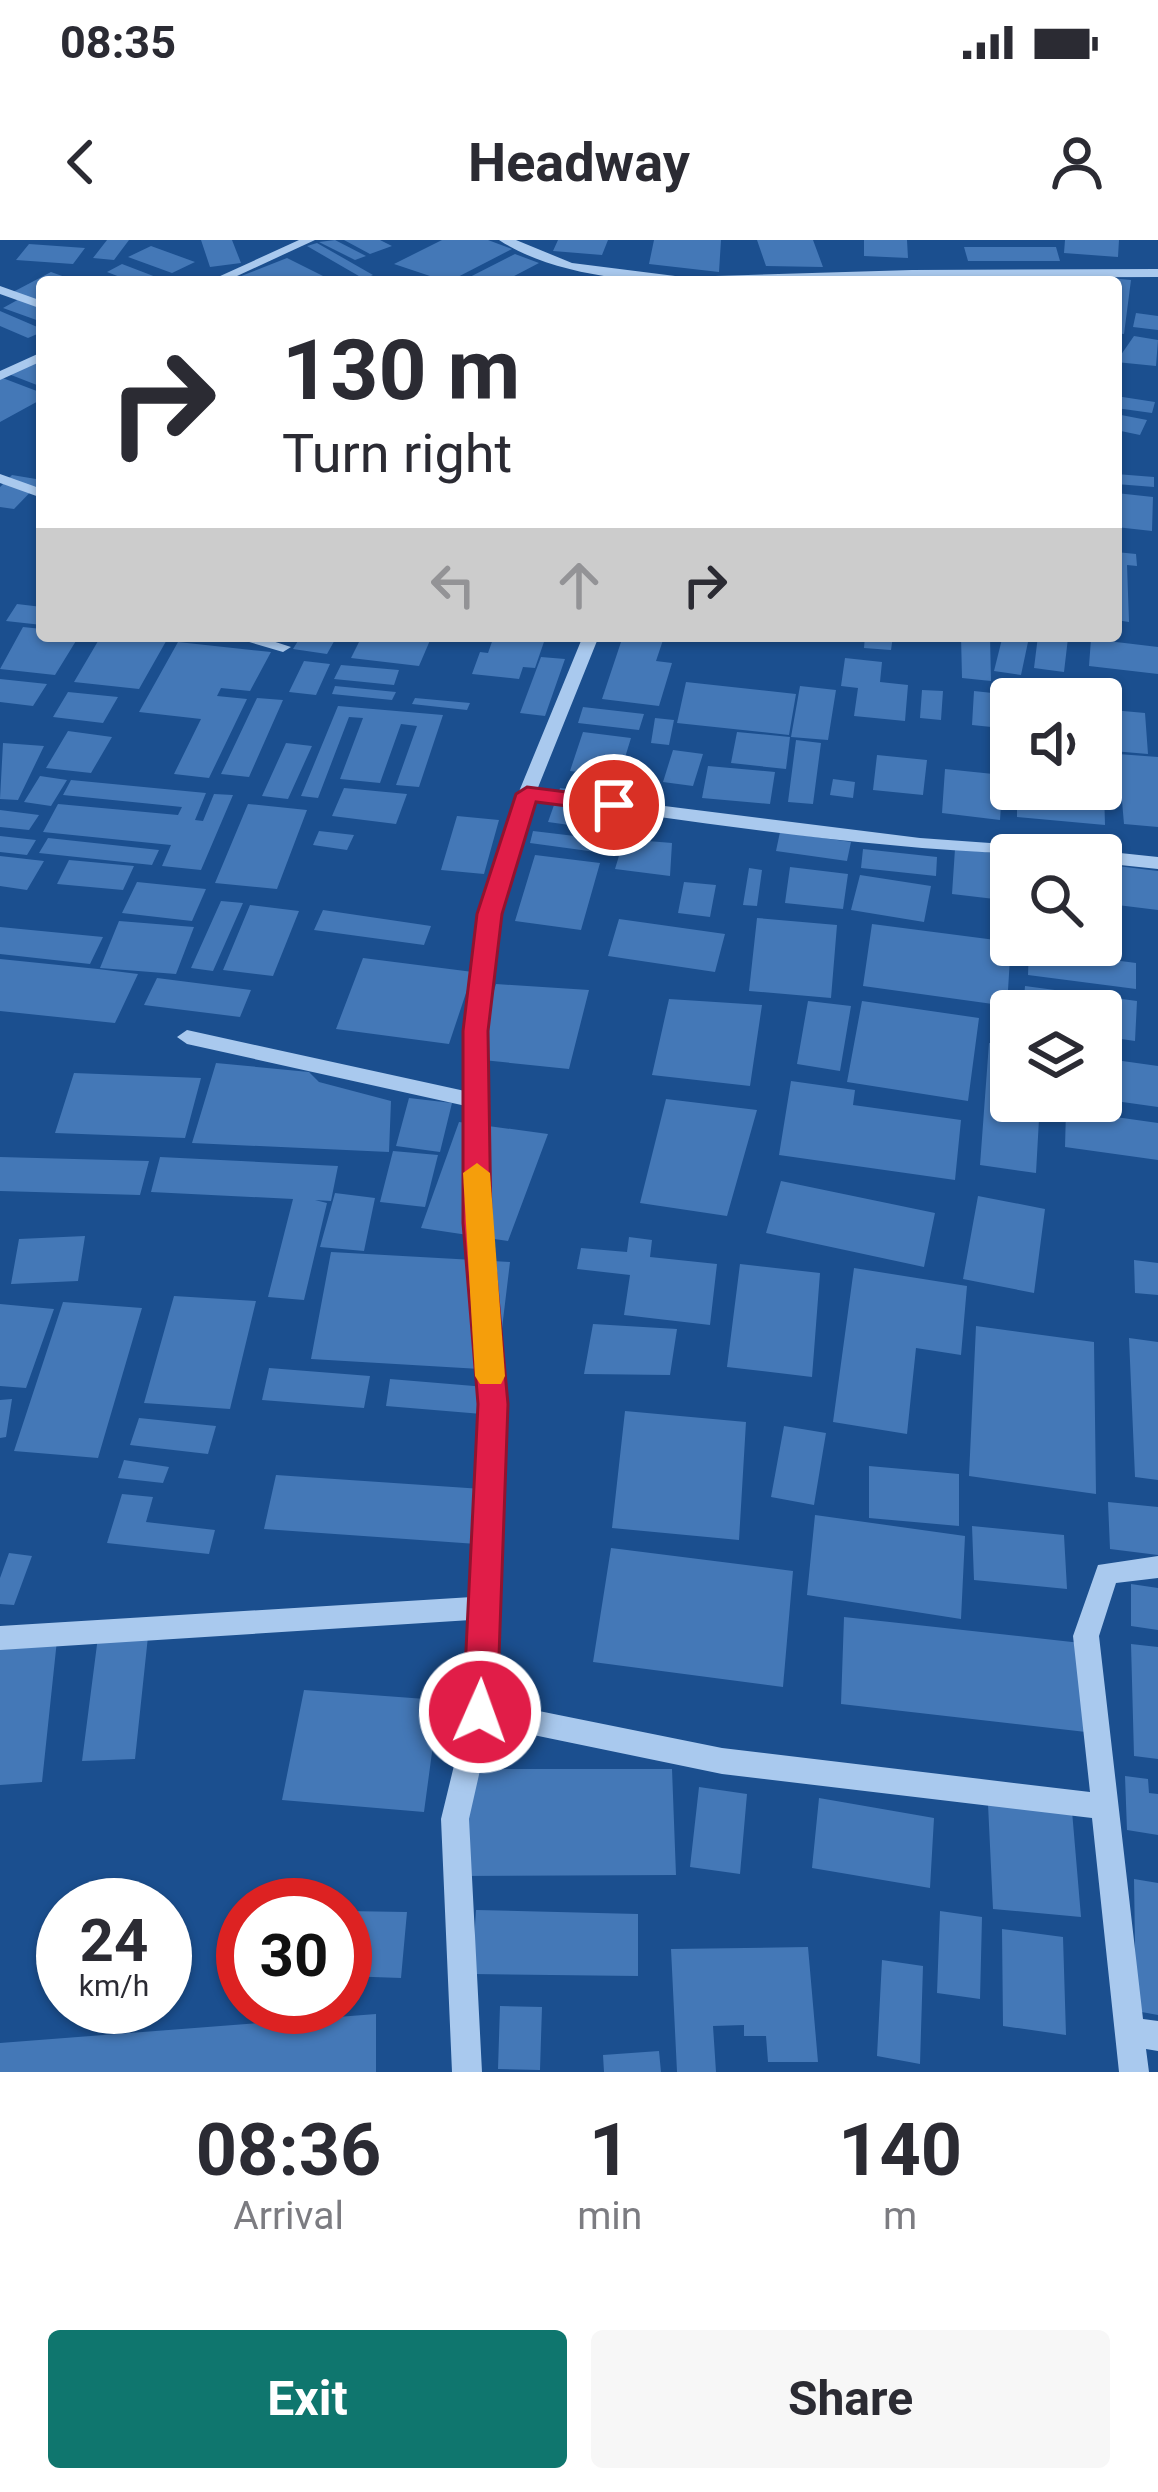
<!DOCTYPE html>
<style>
:root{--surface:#fff;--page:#f7f7f7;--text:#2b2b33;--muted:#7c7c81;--accent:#0f766e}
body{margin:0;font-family:Roboto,sans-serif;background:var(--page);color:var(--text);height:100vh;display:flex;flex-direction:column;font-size:45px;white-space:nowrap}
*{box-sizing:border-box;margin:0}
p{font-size:39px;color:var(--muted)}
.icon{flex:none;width:66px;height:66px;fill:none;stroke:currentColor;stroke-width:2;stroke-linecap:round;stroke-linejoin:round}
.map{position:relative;height:1832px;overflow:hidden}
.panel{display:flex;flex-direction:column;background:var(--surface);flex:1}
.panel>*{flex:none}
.hud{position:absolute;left:36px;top:36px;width:1086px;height:366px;border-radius:12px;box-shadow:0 3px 9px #0004;background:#fff;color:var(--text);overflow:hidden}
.buttons{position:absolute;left:990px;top:438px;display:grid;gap:24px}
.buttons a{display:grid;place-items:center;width:132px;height:132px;border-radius:12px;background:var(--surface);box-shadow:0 3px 9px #0004;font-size:60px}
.speed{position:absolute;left:36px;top:1638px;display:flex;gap:24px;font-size:60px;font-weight:700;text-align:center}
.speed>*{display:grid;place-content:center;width:156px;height:156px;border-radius:50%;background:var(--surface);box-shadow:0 3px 9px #0004;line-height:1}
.speed small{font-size:30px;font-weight:400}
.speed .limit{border:18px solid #d22;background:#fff;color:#111}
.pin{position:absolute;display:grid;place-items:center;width:102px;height:102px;color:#fff;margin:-51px;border:6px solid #fff;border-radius:50%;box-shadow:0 3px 12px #0007}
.me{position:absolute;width:132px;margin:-66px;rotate:2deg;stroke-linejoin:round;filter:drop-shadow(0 0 9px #0008)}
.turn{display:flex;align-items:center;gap:42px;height:252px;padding:0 48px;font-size:54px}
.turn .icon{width:156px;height:156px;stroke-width:2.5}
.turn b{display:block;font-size:84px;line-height:102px}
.lanes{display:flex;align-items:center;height:114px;padding:0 48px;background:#0003;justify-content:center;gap:60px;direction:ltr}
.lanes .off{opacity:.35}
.eta{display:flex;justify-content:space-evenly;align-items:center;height:204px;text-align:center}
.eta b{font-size:72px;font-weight:700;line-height:84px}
.action{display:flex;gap:24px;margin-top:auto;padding:24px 48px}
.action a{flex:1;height:138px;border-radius:12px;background:var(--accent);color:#fff;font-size:48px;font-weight:700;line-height:138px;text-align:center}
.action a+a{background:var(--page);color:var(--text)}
.status{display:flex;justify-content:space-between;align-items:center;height:84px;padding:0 60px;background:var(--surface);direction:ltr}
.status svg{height:33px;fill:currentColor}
header{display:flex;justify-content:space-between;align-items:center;height:156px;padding:0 48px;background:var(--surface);font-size:54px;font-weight:700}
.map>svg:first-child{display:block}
.building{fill:#4478b7}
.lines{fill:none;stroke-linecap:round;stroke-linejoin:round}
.minor{fill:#a9c9ee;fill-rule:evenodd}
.route{fill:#e11d48;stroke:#92132f;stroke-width:3}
.slow{fill:#f59e0b}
</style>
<div class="status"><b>08:35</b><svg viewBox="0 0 49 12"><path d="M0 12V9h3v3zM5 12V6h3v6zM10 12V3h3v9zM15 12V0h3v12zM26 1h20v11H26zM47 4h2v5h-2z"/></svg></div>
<header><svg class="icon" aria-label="back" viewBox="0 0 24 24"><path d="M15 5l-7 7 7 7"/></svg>Headway<svg class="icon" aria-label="person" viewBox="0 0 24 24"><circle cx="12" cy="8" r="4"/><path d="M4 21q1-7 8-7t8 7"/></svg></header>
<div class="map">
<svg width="1158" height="1832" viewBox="0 0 1158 1832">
<rect width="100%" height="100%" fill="#1b4f8f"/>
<!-- building -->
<path class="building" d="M 107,0 L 129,0 L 114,20 L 93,18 Z
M 201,0 L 232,0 L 241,23 L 210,27 Z
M 335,0 L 366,16 L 355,20 L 319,2 Z
M 344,0 L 380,0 L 392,6 L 370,14 Z
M 442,0 L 488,0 L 512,9 L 448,42 L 394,24 Z
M 558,0 L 608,0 L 602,15 L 553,11 Z
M 654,0 L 721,0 L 719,32 L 649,24 Z
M 757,0 L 813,0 L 823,27 L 766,26 Z
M 864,0 L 907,0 L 908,18 L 864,16 Z
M 1065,0 L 1119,0 L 1118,17 L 1064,13 Z
M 317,3 L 373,35 L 364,39 L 307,6 Z
M 29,4 L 85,8 L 73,24 L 16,20 Z
M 151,6 L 195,22 L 172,33 L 128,17 Z
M 964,7 L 1056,7 L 1060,21 L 968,21 Z
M 515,14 L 539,23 L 503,42 L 460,42 Z
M 287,18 L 335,42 L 226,42 Z
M 122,24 L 156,37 L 133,42 L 107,32 Z
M 51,32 L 79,42 L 42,42 L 42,62 L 13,52 Z
M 1069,34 L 1131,40 L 1124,94 L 1116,93 L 1116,42 L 1068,42 Z
M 21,58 L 42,65 L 42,82 L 3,68 Z
M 0,71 L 42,89 L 42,92 L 28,98 L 0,86 Z
M 1136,73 L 1158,76 L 1158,90 L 1133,87 Z
M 1134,96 L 1158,100 L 1156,126 L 1116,122 Z
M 32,119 L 42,123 L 42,147 L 6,133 Z
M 0,137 L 42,153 L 42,159 L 0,182 Z
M 1116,156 L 1155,162 L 1152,173 L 1116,168 Z
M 1116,174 L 1147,180 L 1140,195 L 1116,190 Z
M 1116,234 L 1154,237 L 1154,247 L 1116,244 Z
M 12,235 L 42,240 L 14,269 L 0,267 L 0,247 Z
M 1116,253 L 1153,257 L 1152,291 L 1116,287 Z
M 1116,312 L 1136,314 L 1137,326 L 1127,325 L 1129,382 L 1116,380 Z
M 17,364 L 42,367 L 42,385 L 6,381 Z
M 23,387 L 42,389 L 42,396 L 79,396 L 55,435 L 0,429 Z
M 101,396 L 169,396 L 139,449 L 74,442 Z
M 301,396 L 337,396 L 327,414 L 293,409 Z
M 362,396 L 412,396 L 431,398 L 419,426 L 351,418 Z
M 494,396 L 546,396 L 535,428 L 523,427 L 519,439 L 472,434 L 480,412 L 488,413 Z
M 623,396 L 664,397 L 656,421 L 672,423 L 659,466 L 602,459 Z
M 865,396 L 893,396 L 891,410 L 864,408 Z
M 961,396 L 990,396 L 991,441 L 962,438 Z
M 1038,396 L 1068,398 L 1064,432 L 1034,428 Z
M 1002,399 L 1028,402 L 1021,435 L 994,431 Z
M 1091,399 L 1158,407 L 1158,434 L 1089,426 Z
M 178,402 L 271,412 L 250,451 L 221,448 L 217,456 L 247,459 L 209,538 L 174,534 L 201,479 L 139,472 Z
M 541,417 L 565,419 L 545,476 L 520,473 Z
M 845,418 L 882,422 L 880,442 L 908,445 L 905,481 L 854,476 L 858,448 L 841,446 Z
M 304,421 L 330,424 L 316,455 L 289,452 Z
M 341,425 L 399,430 L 394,445 L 334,439 Z
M 0,439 L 47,444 L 33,466 L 0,462 Z
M 686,442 L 796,454 L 789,495 L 677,483 Z
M 335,446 L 396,452 L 392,460 L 332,454 Z
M 800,446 L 836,450 L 828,500 L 791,497 Z
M 922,450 L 943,451 L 941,480 L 920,478 Z
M 974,451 L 1020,456 L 1011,459 L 1011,489 L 972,485 Z
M 68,452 L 118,457 L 103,483 L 53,477 Z
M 257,458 L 283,460 L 249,537 L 221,534 Z
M 415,458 L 470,463 L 467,470 L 412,464 Z
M 338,466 L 443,475 L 419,547 L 396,545 L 417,486 L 401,484 L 380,543 L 340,539 L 363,478 L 349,477 L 318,558 L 301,556 Z
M 583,467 L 644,474 L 639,490 L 578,483 Z
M 1101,469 L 1145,473 L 1148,514 L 1101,510 Z
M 655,478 L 674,480 L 669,505 L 651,503 Z
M 68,491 L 112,497 L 91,533 L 46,528 Z
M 583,492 L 631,498 L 619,537 L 570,531 Z
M 737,492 L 790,497 L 786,529 L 731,523 Z
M 995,498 L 1011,500 L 1011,526 L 994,524 Z
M 796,500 L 821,503 L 813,564 L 788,562 Z
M 3,503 L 44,506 L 18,560 L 0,559 Z
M 286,503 L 312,506 L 288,559 L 262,556 Z
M 673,510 L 703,514 L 693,546 L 663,542 Z
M 1118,514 L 1158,517 L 1158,587 L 1124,584 Z
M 877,515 L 927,520 L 923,555 L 873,550 Z
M 708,526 L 775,532 L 770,564 L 702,558 Z
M 945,529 L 1003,535 L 1000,580 L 942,573 Z
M 40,536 L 67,540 L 51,566 L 24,562 Z
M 833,539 L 855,542 L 853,558 L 830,555 Z
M 71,540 L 206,553 L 195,580 L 203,581 L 214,554 L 233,555 L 201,630 L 162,626 L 171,605 L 43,592 L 58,564 L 178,575 L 182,567 L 63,555 Z
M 344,548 L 407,554 L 396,584 L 332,576 Z
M 560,548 L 609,554 L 598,589 L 548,582 Z
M 1017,549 L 1104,549 L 1105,585 L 1017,577 Z
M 248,564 L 307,570 L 277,649 L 215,643 Z
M 0,570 L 39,575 L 29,590 L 0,587 Z
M 457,576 L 499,580 L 484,634 L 441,630 Z
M 319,591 L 354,595 L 347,610 L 313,605 Z
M 533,591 L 600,599 L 596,612 L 530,603 Z
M 780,592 L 851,602 L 847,621 L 776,611 Z
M 0,596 L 36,600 L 27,615 L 0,612 Z
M 48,598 L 159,610 L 152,625 L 39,613 Z
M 624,599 L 672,603 L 670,636 L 615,629 Z
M 863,609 L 937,617 L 936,636 L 861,628 Z
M 955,609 L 1005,614 L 1003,660 L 952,654 Z
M 535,615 L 600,623 L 581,690 L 515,681 Z
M 0,616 L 44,621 L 27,650 L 0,646 Z
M 69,620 L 134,626 L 123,650 L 57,644 Z
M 1101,624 L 1158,631 L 1158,670 L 1101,663 Z
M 790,627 L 848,634 L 843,669 L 785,663 Z
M 749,628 L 762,630 L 757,666 L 743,665 Z
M 860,635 L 931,646 L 924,682 L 851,670 Z
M 137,642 L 206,649 L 192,681 L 122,673 Z
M 684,642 L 716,645 L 710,677 L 678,673 Z
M 221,661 L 243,663 L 213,731 L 191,728 Z
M 250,665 L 299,671 L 273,736 L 223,730 Z
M 323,670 L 431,686 L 424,705 L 314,690 Z
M 1101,672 L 1121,674 L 1122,701 L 1101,699 Z
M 757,678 L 837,685 L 831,758 L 749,751 Z
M 619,679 L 725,694 L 715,732 L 608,716 Z
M 119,681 L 194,687 L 176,734 L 100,728 Z
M 872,684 L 1011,702 L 1007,766 L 863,746 Z
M 0,687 L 103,697 L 90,724 L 0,714 Z
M 1029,709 L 1136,723 L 1136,749 L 1028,735 Z
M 363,718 L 473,732 L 449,804 L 336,789 Z
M 0,719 L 98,729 L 138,734 L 115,783 L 0,771 Z
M 157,738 L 251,750 L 240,777 L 144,765 Z
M 496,744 L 589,750 L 569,829 L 473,819 Z
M 1025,746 L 1137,761 L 1135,801 L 1101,796 L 1101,771 L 1023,771 Z
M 669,759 L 762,765 L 750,846 L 652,835 Z
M 808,761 L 851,766 L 840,831 L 797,824 Z
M 862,761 L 979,778 L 968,861 L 847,842 Z
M 989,803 L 1011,806 L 1011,861 L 1040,861 L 1036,933 L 980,925 Z
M 1101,818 L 1158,826 L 1158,867 L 1101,859 Z
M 216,823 L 309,832 L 319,842 L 391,861 L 389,912 L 192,903 Z
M 74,833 L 201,838 L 185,898 L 55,893 Z
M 791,841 L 855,850 L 853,865 L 961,880 L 955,940 L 779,915 Z
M 409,858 L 452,863 L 440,912 L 396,906 Z
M 666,859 L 757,870 L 727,976 L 640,963 Z
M 1066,870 L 1158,883 L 1158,920 L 1065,907 Z
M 459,882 L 548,894 L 508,1001 L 421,988 Z
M 393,911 L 438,915 L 425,967 L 380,962 Z
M 0,917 L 149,921 L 140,955 L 0,951 Z
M 160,917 L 338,926 L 331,961 L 315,960 L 327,963 L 304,1060 L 268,1057 L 293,959 L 151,952 Z
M 781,941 L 935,973 L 924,1027 L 766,993 Z
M 335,953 L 375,958 L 364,1011 L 320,1007 Z
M 978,956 L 1045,969 L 1034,1053 L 963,1039 Z
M 85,996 L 78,1041 L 11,1044 L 19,999 Z
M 629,997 L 652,1000 L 650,1017 L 717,1024 L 710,1085 L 624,1075 L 630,1035 L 577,1029 L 581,1008 L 627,1012 Z
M 331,1012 L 510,1022 L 497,1130 L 311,1119 Z
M 1134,1020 L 1158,1023 L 1158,1055 L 1135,1053 Z
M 740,1024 L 820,1033 L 812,1137 L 727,1127 Z
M 854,1028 L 967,1046 L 961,1115 L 916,1108 L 907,1194 L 833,1182 Z
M 174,1056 L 256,1061 L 230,1169 L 144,1163 Z
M 63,1062 L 142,1068 L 98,1218 L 14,1211 Z
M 0,1064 L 54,1069 L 26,1148 L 0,1146 Z
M 593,1084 L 677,1089 L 670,1135 L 584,1134 Z
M 976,1086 L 1094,1102 L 1096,1254 L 969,1236 Z
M 1129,1098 L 1158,1102 L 1158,1240 L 1135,1237 Z
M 269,1128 L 370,1136 L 364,1168 L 262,1160 Z
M 390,1139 L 498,1148 L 494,1175 L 386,1166 Z
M 12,1159 L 6,1197 L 0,1198 L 0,1160 Z
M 625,1171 L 746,1182 L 739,1300 L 612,1288 Z
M 139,1178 L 216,1186 L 208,1214 L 130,1205 Z
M 784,1186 L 826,1193 L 814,1265 L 771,1257 Z
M 124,1220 L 169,1227 L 163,1243 L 118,1238 Z
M 869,1226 L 959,1234 L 959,1286 L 869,1278 Z
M 276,1235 L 497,1250 L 491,1305 L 264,1289 Z
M 122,1254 L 153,1257 L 146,1282 L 215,1290 L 209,1314 L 107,1303 Z
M 1108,1262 L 1158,1267 L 1158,1315 L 1110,1309 Z
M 815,1275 L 965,1296 L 961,1379 L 807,1355 Z
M 972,1286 L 1064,1295 L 1067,1349 L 974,1340 Z
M 611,1308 L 793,1331 L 783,1447 L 593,1422 Z
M 9,1313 L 32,1316 L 14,1365 L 0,1364 L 0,1338 Z
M 1131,1344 L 1158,1348 L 1158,1390 L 1131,1386 Z
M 844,1377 L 1081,1403 L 1086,1492 L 841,1464 Z
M 149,1387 L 135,1519 L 82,1521 L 99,1389 Z
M 57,1400 L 42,1542 L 0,1545 L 0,1404 Z
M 1131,1404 L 1158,1407 L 1158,1519 L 1134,1516 Z
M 304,1450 L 439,1460 L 424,1572 L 282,1560 Z
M 459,1529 L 672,1529 L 676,1635 L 454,1636 Z
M 1125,1536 L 1148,1539 L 1149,1553 L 1158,1554 L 1158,1595 L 1127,1590 Z
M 699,1547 L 747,1554 L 740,1634 L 690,1627 Z
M 819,1558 L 934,1578 L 930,1648 L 812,1628 Z
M 988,1564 L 1072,1571 L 1081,1677 L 993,1669 Z
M 1134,1639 L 1158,1643 L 1158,1775 L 1136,1771 Z
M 476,1670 L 638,1674 L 638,1736 L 472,1734 Z
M 345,1671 L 407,1672 L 401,1738 L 345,1736 Z
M 940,1671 L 982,1677 L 980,1759 L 937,1753 Z
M 1002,1689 L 1063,1697 L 1066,1795 L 1003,1786 Z
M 808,1707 L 818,1822 L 768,1822 L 766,1796 L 744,1796 L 744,1785 L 713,1786 L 716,1832 L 677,1832 L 671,1709 Z
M 882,1720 L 923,1726 L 920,1824 L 877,1816 Z
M 500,1766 L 542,1767 L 540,1830 L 498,1829 Z
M 376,1774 L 376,1832 L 0,1832 L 0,1803 Z
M 659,1811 L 661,1832 L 604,1832 L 603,1815 Z"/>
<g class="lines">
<!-- minor -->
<path class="minor" d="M 299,0 L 315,0 L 224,42 L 207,42 Z
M 499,0 L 516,0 L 572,23 L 683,37 L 912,30 L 1158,29 L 1158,37 L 916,38 L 914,42 L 902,42 L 904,38 C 790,41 595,63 499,0 Z
M 0,46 L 42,61 L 42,69 L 0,54 Z
M 42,112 L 42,121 L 0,140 L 0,131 Z
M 0,234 L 42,249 L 42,258 L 0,243 Z
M 229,396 L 257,396 L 291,407 L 283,412 Z
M 583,396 L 599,396 L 537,550 L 920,598 L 1076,609 L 1085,615 C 902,615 717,584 534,560 L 499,673 L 485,791 L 488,983 L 505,1164 L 494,1462 L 722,1508 L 1090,1552 L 1073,1396 L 1098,1325 L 1158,1316 L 1158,1338 L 1116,1343 L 1099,1396 L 1143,1779 L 1158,1781 L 1158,1811 L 1146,1809 L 1149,1832 L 1119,1832 L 1092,1578 L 722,1534 L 490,1486 L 469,1579 L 482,1832 L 452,1832 L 441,1579 L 467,1472 L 471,1380 L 0,1410 L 0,1386 L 472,1357 L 481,1164 L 466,983 L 466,866 L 187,804 L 177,797 L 187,790 L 465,851 L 465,791 L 481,673 L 518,554 Z
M 1101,611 L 1158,617 L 1158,629 L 1101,623 L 1101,615 L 1093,615 Z"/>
</g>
<!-- route -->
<path class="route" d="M 527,547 L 614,558 L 626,565 L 614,572 L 536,562 L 502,674 L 488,791 L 491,983 L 508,1164 L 497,1472 L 492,1484 L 480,1488 L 468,1484 L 463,1472 L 478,1164 L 463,983 L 463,791 L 477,674 L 516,554 Z"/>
<!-- slow -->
<path class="slow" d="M 477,923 L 490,933 L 505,1136 L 501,1144 L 480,1144 L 475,1136 L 463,933 Z"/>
</svg>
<div class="buttons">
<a><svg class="icon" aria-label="sound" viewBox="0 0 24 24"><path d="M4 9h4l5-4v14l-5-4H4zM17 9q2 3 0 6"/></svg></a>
<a><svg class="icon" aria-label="search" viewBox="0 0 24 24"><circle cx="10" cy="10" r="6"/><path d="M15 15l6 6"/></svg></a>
<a><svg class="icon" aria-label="layers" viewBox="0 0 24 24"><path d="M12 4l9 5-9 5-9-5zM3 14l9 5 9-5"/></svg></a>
</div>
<div class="speed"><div>24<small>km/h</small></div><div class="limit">30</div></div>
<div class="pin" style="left:614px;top:565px;background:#d93025"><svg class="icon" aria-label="arrive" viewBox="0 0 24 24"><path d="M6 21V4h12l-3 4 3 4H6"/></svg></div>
<svg class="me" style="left:480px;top:1472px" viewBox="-20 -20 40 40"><circle r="17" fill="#e11d48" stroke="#fff" stroke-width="3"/><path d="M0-11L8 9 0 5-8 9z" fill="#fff"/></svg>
<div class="hud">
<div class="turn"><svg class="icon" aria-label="right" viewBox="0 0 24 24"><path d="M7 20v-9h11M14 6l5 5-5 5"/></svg><div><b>130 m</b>Turn right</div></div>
<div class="lanes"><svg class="icon off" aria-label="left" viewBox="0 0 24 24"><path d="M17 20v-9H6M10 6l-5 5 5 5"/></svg><svg class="icon off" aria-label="ahead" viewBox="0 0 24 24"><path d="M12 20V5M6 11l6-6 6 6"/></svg><svg class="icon" aria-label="right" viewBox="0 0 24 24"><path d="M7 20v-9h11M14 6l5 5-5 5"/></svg></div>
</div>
</div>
<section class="panel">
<div class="eta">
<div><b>08:36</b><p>Arrival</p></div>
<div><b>1</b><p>min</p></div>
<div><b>140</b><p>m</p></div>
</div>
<div class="action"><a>Exit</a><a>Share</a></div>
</section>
